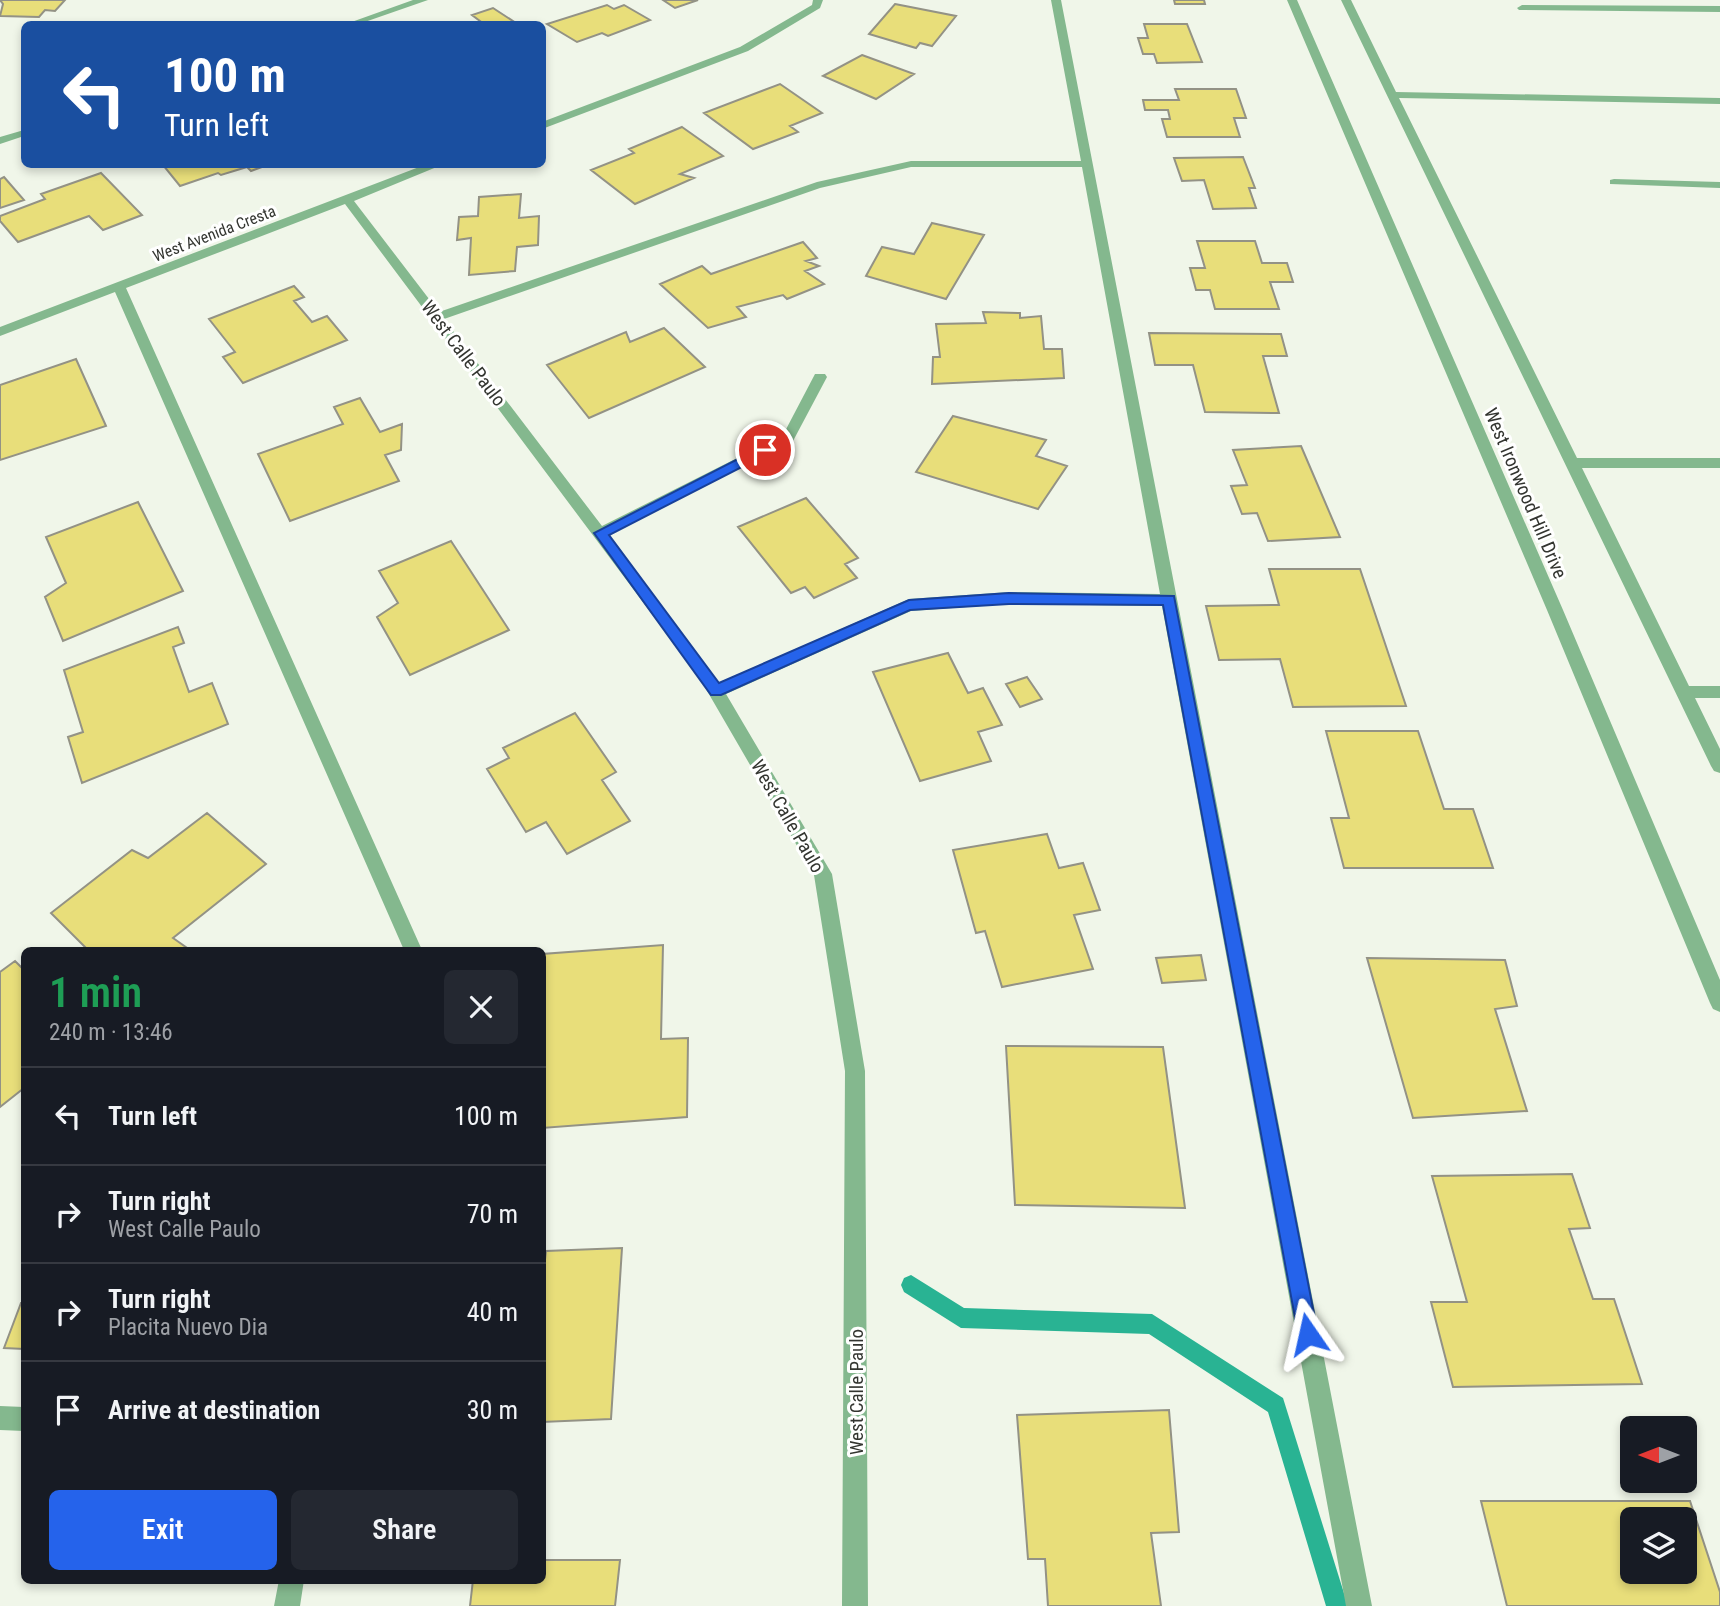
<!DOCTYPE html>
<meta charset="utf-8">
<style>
:root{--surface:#171b24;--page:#242831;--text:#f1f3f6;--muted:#9ea1a6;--line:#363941;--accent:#2563eb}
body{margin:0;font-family:"Roboto Condensed",sans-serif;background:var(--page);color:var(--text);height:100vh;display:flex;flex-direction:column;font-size:26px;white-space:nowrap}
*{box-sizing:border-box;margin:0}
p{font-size:23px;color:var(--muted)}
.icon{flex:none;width:38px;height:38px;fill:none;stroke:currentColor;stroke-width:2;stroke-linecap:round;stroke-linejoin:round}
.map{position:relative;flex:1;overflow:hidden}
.details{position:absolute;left:21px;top:947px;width:525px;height:637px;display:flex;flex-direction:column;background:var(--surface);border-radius:10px;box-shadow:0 4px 10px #0003}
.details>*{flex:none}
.guide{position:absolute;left:21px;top:21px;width:525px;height:147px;border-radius:10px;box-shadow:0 4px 10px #0003;background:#1a4fa0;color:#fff;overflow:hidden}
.needle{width:46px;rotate:270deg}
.buttons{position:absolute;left:1620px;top:1416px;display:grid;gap:14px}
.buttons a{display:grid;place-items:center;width:77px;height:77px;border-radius:10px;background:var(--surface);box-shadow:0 4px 10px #0003;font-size:35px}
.pin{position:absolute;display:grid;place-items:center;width:60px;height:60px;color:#fff;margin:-30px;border:4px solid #fff;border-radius:50%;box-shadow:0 2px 7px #0007}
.me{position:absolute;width:77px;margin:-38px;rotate:349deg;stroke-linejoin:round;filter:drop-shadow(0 0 5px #0008)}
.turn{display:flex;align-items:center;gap:24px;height:147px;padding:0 28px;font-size:32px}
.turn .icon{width:91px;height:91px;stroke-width:2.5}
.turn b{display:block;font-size:49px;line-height:60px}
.round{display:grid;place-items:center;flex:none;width:74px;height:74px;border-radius:10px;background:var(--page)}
.head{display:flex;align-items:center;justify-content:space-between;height:119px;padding:0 28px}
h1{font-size:42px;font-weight:600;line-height:52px;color:#1e9e55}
.button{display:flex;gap:14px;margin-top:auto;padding:14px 28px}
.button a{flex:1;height:80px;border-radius:10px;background:var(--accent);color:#fff;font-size:28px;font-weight:600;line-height:80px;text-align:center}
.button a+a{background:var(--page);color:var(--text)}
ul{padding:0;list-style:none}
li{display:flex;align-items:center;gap:21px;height:98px;padding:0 28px;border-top:2px solid var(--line)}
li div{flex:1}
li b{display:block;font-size:26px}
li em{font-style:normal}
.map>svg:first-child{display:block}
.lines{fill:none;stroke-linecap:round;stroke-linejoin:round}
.stream{fill:#29b393;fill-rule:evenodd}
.building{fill:#e8de7a;stroke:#939285;stroke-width:2;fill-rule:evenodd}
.minor{fill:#84b88e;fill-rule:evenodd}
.route{fill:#2563eb;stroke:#184099;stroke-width:2}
.labels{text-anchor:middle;stroke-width:6;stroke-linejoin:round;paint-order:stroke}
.far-street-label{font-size:16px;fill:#333530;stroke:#fff}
.street-label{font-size:19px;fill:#333530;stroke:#fff}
</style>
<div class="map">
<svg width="1720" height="1606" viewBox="0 0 1720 1606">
<rect width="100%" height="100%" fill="#f0f6e9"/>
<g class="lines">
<!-- stream -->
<path class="stream" d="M 911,1275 L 964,1308 L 1152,1314 L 1283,1398 L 1348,1606 L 1326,1606 L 1268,1412 L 1149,1334 L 961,1328 L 904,1292 L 901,1285 L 904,1278 Z"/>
</g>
<!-- building -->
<path class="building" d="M 0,0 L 65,0 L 55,11 L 45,10 L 39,17 L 0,16 L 3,4 Z
M 663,0 L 698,0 L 675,8 Z
M 1174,0 L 1204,0 L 1205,4 L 1175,4 Z
M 895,4 L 956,16 L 932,46 L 920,43 L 916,48 L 869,34 Z
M 607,5 L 614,9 L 624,5 L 650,20 L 608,36 L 602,33 L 577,42 L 547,24 Z
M 493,8 L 516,23 L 484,24 L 472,15 Z
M 1144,24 L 1187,24 L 1202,62 L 1157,63 L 1154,54 L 1143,54 L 1138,38 L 1148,38 Z
M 862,55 L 914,74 L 876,99 L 823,76 Z
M 780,84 L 822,113 L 790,126 L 798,132 L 753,149 L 704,113 Z
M 1175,89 L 1236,89 L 1246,118 L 1234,118 L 1240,137 L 1167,137 L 1162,119 L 1170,119 L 1168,110 L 1145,110 L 1143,100 L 1179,100 Z
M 682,127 L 723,156 L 680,174 L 694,178 L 635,204 L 591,170 L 634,153 L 629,149 Z
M 1243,157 L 1255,188 L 1249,188 L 1256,208 L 1213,209 L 1204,180 L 1182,181 L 1174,158 Z
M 270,164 L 251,171 L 247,167 L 221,175 L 218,173 L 180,186 L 163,165 Z
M 101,173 L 142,215 L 103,230 L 89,216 L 18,242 L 0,221 L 0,216 L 45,199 L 41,194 Z
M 4,177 L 24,200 L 0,208 L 0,179 Z
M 521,194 L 519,218 L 539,216 L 538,245 L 517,247 L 515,271 L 469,275 L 471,238 L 457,240 L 459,217 L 478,216 L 479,197 Z
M 932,223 L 984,235 L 946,299 L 866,276 L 882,247 L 914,254 Z
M 1197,241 L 1255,241 L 1262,263 L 1287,263 L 1293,282 L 1270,282 L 1279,309 L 1215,309 L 1210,290 L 1196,290 L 1190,268 L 1205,268 Z
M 803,242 L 817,258 L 806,261 L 819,266 L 805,271 L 824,284 L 787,299 L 783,295 L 737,307 L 746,317 L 708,328 L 660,284 L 702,266 L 711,274 Z
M 294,286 L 304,297 L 294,301 L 312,322 L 327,316 L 347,340 L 243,383 L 223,357 L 235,352 L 209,319 Z
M 983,312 L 1020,313 L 1020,318 L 1041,316 L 1044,349 L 1062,349 L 1064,378 L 932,384 L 933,357 L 940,357 L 936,324 L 986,323 Z
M 664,328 L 705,367 L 589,418 L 547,365 L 626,332 L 630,342 Z
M 1149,333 L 1281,334 L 1287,356 L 1263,356 L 1279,413 L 1205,412 L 1193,365 L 1155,365 Z
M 76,359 L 106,426 L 0,460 L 0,385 Z
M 360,398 L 380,432 L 402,424 L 401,450 L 385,455 L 399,481 L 290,521 L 258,454 L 343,424 L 334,407 Z
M 953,416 L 1046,440 L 1036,456 L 1067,466 L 1038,509 L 916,472 Z
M 1301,446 L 1340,537 L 1268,541 L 1257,513 L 1242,514 L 1231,486 L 1247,485 L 1233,450 Z
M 806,498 L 858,558 L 845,564 L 857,578 L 814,598 L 805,587 L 791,593 L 738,527 Z
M 138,502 L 183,591 L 63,641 L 45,597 L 66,583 L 46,537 Z
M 451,541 L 509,630 L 410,675 L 377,617 L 398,603 L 379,571 Z
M 1269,569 L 1360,569 L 1406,706 L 1293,707 L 1280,659 L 1219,660 L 1206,606 L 1279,605 Z
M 178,627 L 184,643 L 173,647 L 189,692 L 212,683 L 228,724 L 82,783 L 68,737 L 83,732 L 64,670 Z
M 948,653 L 968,693 L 983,688 L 1002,725 L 978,732 L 991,761 L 920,781 L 873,672 Z
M 1027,677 L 1042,699 L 1020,707 L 1006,684 Z
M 575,713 L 616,772 L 602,780 L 630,821 L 567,854 L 546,822 L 526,832 L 487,769 L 509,758 L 503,748 Z
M 1326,731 L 1418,731 L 1444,809 L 1473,809 L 1493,868 L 1344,868 L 1331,818 L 1349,818 Z
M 207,813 L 266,864 L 173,938 L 190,950 L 88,950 L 51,913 L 132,850 L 148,858 Z
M 1047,834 L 1059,868 L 1083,863 L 1100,910 L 1074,915 L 1093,969 L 1002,987 L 985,931 L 976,933 L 953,850 Z
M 663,945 L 661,1039 L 688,1038 L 687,1117 L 542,1128 L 542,954 Z
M 1201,955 L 1206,980 L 1162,983 L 1156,958 Z
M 1367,958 L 1505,960 L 1517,1006 L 1495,1009 L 1527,1111 L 1413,1118 Z
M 15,961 L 24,970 L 24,1088 L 0,1107 L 0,972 Z
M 1006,1046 L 1163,1047 L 1185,1208 L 1015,1205 Z
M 1572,1174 L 1590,1228 L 1569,1229 L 1593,1299 L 1614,1299 L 1642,1384 L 1453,1387 L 1431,1302 L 1467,1302 L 1432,1176 Z
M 622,1248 L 611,1419 L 542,1422 L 542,1285 L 546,1251 Z
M 21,1303 L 24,1303 L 24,1349 L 4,1348 Z
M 1169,1410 L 1179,1532 L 1151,1533 L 1161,1606 L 1048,1606 L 1045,1559 L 1028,1559 L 1017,1415 Z
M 1481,1501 L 1690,1501 L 1720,1592 L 1720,1606 L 1507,1606 ZM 1633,1519 L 1685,1519 L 1685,1572 L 1633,1572 Z
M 542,1560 L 620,1560 L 615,1606 L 470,1606 L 473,1580 L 542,1580 Z"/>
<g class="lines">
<!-- minor -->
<path class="minor" d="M 413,0 L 428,0 L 359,24 L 346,24 Z
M 813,0 L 823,0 L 820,8 L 748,51 L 542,129 L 542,122 L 740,47 L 812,5 Z
M 1051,0 L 1061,0 L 1372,1606 L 1346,1606 L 1162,606 L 1009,604 L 911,611 L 726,694 L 832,874 L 865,1071 L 868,1606 L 842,1606 L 845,1071 L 814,875 L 699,677 L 345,204 L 126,288 L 422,950 L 404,950 L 115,292 L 0,336 L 0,327 L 427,164 L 444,164 L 354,201 L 439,312 L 817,182 L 911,161 L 1081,161 ZM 911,167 L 1082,167 L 1160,594 L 1009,592 L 909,599 L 719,683 L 609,535 L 793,441 L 827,377 L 825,374 L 815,374 L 783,435 L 602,526 L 444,319 L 820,188 Z
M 1287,0 L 1297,0 L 1563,610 L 1720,980 L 1720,1012 L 1713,1009 L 1710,1003 L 1547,610 Z
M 1341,0 L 1351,0 L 1396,92 L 1720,98 L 1720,104 L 1399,98 L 1577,458 L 1720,458 L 1720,468 L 1582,468 L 1689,686 L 1720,686 L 1720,698 L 1695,698 L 1720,749 L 1720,773 L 1714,771 L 1711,766 Z
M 1522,5 L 1720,6 L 1720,12 L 1519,10 L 1517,8 Z
M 24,130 L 24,136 L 0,144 L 0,137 Z
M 1614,179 L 1720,182 L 1720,188 L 1610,184 L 1610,180 Z
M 0,1406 L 24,1407 L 24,1431 L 0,1430 Z
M 279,1580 L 304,1580 L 300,1606 L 274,1606 Z"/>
</g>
<!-- route -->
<path class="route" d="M 765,445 L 769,447 L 769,453 L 609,535 L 719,683 L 909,600 L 1009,593 L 1174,596 L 1318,1334 L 1315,1341 L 1308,1344 L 1301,1341 L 1298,1334 L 1163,605 L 1009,604 L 910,610 L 721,695 L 711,695 L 594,533 Z"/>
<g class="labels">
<!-- far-street labels -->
<g class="far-street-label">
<text transform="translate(214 233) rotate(-21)" y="6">West Avenida Cresta</text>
</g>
<!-- street labels -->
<g class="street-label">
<text transform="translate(464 353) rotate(53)" y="7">West Calle Paulo</text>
<text transform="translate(1526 493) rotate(67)" y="7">West Ironwood Hill Drive</text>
<text transform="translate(788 816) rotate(60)" y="7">West Calle Paulo</text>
<text transform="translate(856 1392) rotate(-90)" y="7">West Calle Paulo</text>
</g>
</g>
</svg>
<div class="buttons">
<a><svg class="needle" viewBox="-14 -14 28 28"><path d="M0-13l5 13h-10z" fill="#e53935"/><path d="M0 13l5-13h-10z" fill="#9ea1a6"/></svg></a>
<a><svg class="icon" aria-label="layers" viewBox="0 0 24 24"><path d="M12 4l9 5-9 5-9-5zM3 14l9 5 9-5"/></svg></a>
</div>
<div class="pin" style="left:765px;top:450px;background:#d93025"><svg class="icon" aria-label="arrive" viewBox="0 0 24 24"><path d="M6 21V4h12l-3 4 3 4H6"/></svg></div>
<svg class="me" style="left:1308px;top:1334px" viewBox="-20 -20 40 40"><path d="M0-17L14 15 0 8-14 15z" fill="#2563eb" stroke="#fff" stroke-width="4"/></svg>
<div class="guide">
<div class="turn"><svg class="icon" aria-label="left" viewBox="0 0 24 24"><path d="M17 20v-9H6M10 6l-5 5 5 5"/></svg><div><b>100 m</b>Turn left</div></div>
</div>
<section class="details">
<div class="head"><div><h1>1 min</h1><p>240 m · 13:46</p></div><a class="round"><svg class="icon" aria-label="close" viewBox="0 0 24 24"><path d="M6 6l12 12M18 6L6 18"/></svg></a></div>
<ul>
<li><svg class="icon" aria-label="left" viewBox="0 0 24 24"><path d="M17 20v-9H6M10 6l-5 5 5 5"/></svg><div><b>Turn left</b></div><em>100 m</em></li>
<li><svg class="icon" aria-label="right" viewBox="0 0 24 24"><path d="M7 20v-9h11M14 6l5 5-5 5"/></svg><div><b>Turn right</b><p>West Calle Paulo</p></div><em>70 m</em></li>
<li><svg class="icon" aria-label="right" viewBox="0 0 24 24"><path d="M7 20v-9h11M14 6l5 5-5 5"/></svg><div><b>Turn right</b><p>Placita Nuevo Dia</p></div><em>40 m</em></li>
<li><svg class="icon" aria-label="arrive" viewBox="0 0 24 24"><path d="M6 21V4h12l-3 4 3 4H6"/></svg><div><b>Arrive at destination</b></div><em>30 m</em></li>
</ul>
<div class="button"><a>Exit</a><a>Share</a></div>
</section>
</div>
